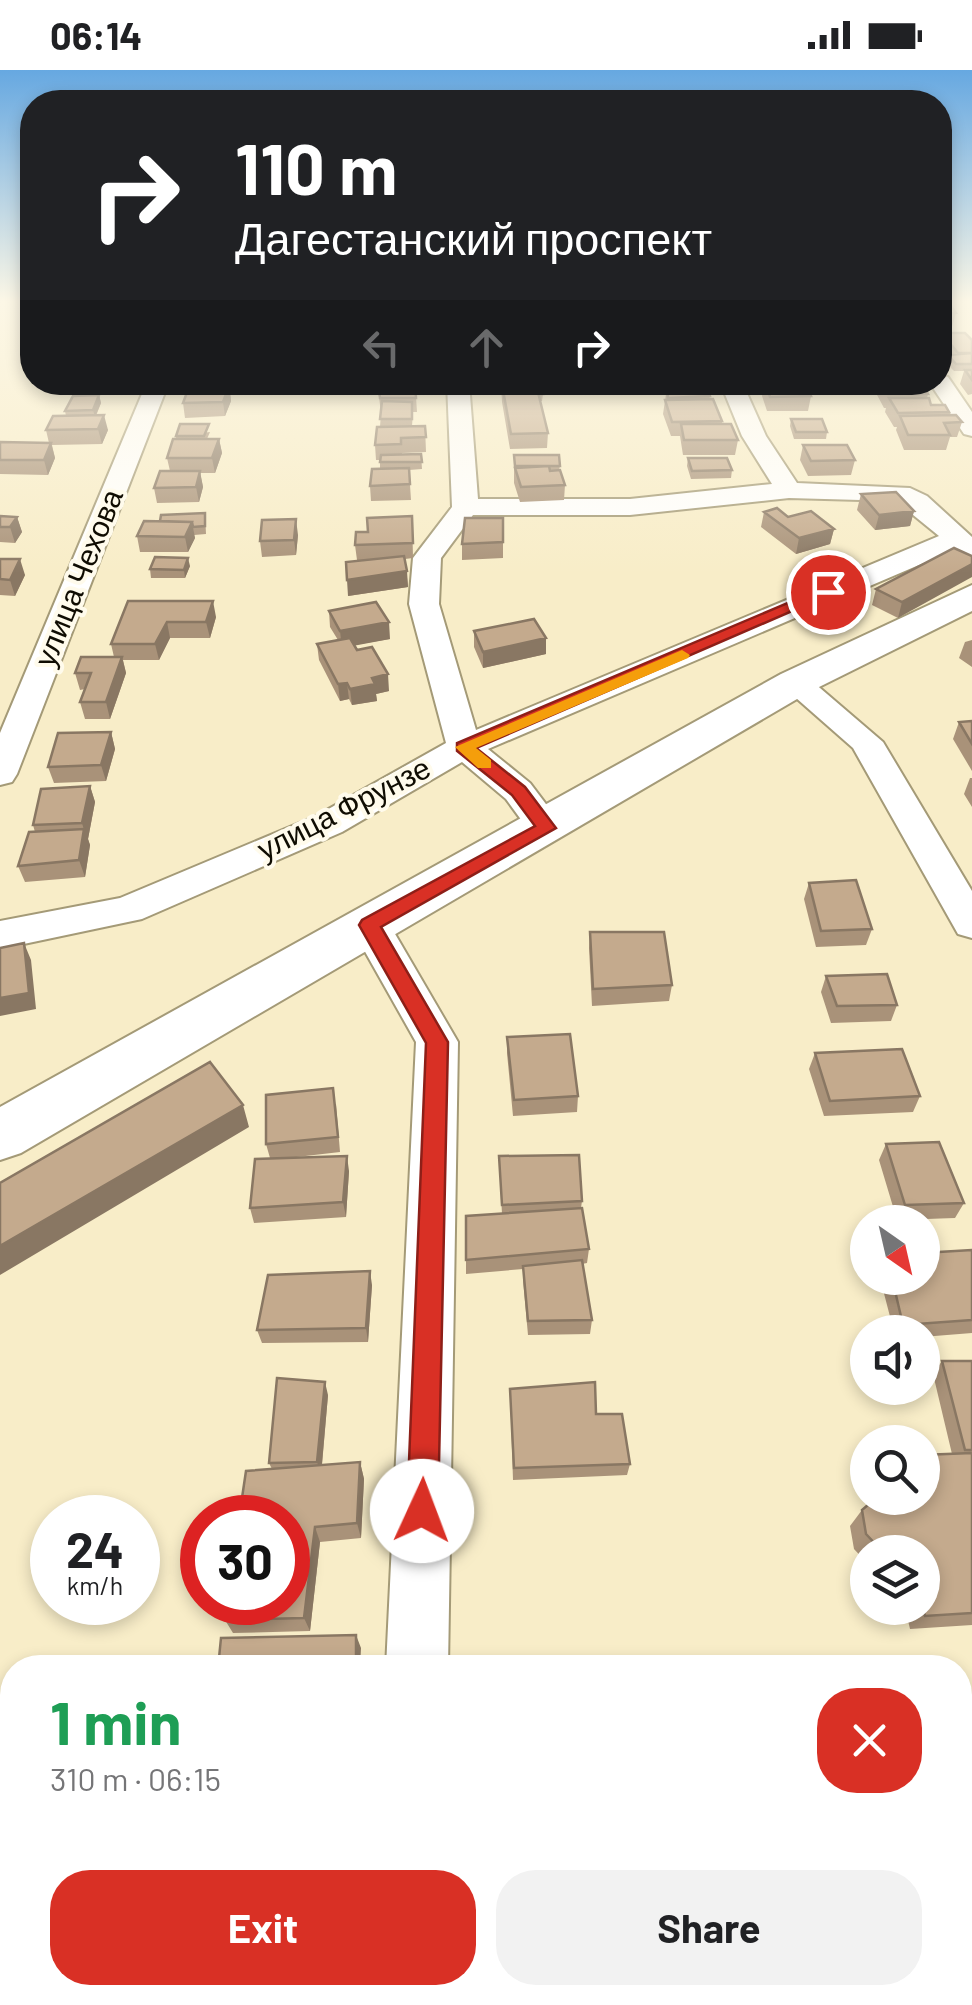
<!DOCTYPE html>
<meta charset="utf-8">
<style>
:root{--surface:#fff;--page:#f2f2f2;--text:#202124;--muted:#757577;--accent:#d93025}
body{margin:0;font-family:Barlow,sans-serif;background:var(--page);color:var(--text);height:100vh;display:flex;flex-direction:column;font-size:38px;white-space:nowrap}
*{box-sizing:border-box;margin:0}
p{font-size:32px;color:var(--muted)}
.icon{flex:none;width:55px;height:55px;fill:none;stroke:currentColor;stroke-width:2;stroke-linecap:round;stroke-linejoin:round}
.map{position:relative;flex:1;overflow:hidden}
.sheet{position:absolute;left:0px;top:1585px;width:972px;height:350px;display:flex;flex-direction:column;background:var(--surface);border-radius:40px 40px 0 0;box-shadow:0 5px 15px #0003}
.sheet>*{flex:none}
.top-card{position:absolute;left:20px;top:20px;width:932px;height:305px;border-radius:40px;box-shadow:0 5px 15px #0003;background:#202124;color:#fff;overflow:hidden}
.needle{width:65px;rotate:146deg}
.tools{position:absolute;left:850px;top:1135px;display:grid;gap:20px}
.tools a{display:grid;place-items:center;width:90px;height:90px;border-radius:50%;background:var(--surface);box-shadow:0 5px 15px #0003;font-size:50px}
.speed{position:absolute;left:30px;top:1425px;display:flex;gap:20px;font-size:50px;font-weight:700;text-align:center}
.speed>*{display:grid;place-content:center;width:130px;height:130px;border-radius:50%;background:var(--surface);box-shadow:0 5px 15px #0003;line-height:1}
.speed small{font-size:25px;font-weight:400}
.speed .limit{border:15px solid #d22;background:#fff;color:#111}
.pin{position:absolute;display:grid;place-items:center;width:85px;height:85px;color:#fff;margin:-42px;border:5px solid #fff;border-radius:50%;box-shadow:0 2px 10px #0007}
.me{position:absolute;width:110px;margin:-55px;rotate:2deg;stroke-linejoin:round;filter:drop-shadow(0 0 8px #0008)}
.turn{display:flex;align-items:center;gap:35px;height:210px;padding:0 50px;font-size:45px}
.turn .icon{width:130px;height:130px;stroke-width:2.5}
.turn b{display:block;font-size:70px;line-height:85px}
.lanes{display:flex;align-items:center;height:95px;padding:0 50px;background:#0003;justify-content:center;gap:50px;direction:ltr}
.lanes .off{opacity:.35}
.round{display:grid;place-items:center;flex:none;width:105px;height:105px;border-radius:40px;background:var(--page)}
.headline{display:flex;align-items:center;justify-content:space-between;height:170px;padding:0 50px}
h1{font-size:60px;font-weight:700;line-height:75px;color:#1e9e55}
.button{display:flex;gap:20px;margin-top:auto;padding:20px 50px}
.button a{flex:1;height:115px;border-radius:40px;background:var(--accent);color:#fff;font-size:40px;font-weight:700;line-height:115px;text-align:center}
.button a+a{background:var(--page);color:var(--text)}
.status{display:flex;justify-content:space-between;align-items:center;height:70px;padding:0 50px;background:var(--surface);direction:ltr}
.status svg{height:28px;fill:currentColor}
.map>svg:first-child{display:block}
.lines{fill:none;stroke-linecap:round;stroke-linejoin:round}
.minor-casing{stroke:#a49a77;stroke-width:4}
.highway-casing{stroke:#a49a77;stroke-width:4}
.minor{fill:#fff;fill-rule:evenodd}
.highway{fill:#fff;fill-rule:evenodd}
.wall{fill:#a99279}
.shaded-wall{fill:#897763}
.building{fill:#c4aa8d;stroke:#897763;stroke-width:2.5}
.route{fill:#d93025;stroke:#8d1f18;stroke-width:2.5}
.slow{fill:#f59e0b}
.labels{text-anchor:middle;stroke-width:8;stroke-linejoin:round;paint-order:stroke}
.far-street-label{font-size:30px;fill:#0f0c02;stroke:#fffbec}
</style>
<div class="status"><b>06:14</b><svg viewBox="0 0 49 12"><path d="M0 12V9h3v3zM5 12V6h3v6zM10 12V3h3v9zM15 12V0h3v12zM26 1h20v11H26zM47 4h2v5h-2z"/></svg></div>
<div class="map">
<svg width="972" height="1935" viewBox="0 0 972 1935">
<rect width="100%" height="100%" fill="#f8edc8"/>
<g class="lines">
<defs>
<path id="minor" d="M 940,305 L 948,307 L 972,342 L 972,366 L 964,364 L 929,312 L 940,312 Z
M 147,312 L 169,312 L 17,704 L 12,712 L 0,715 L 0,663 Z
M 447,312 L 469,312 L 478,429 L 630,429 L 772,414 L 742,366 L 720,312 L 742,312 L 766,366 L 797,413 L 910,418 L 927,426 L 972,467 L 972,490 L 954,480 L 488,679 L 530,713 L 564,758 L 559,766 L 546,770 L 533,766 L 506,729 L 462,692 L 342,762 L 142,849 L 0,879 L 0,851 L 120,828 L 316,746 L 446,673 L 409,534 L 413,488 L 452,437 ZM 789,428 L 896,431 L 939,466 L 476,660 L 439,534 L 441,488 L 473,445 L 630,445 Z
M 795,604 L 806,606 L 883,672 L 972,821 L 972,868 L 958,864 L 853,678 L 779,613 L 784,606 Z
M 370,841 L 384,845 L 458,972 L 448,1598 L 386,1598 L 416,972 L 350,855 L 356,845 Z
M 371,1922 L 443,1922 L 443,1935 L 371,1935 Z"/>
<path id="highway" d="M 972,515 L 972,541 L 809,622 L 21,1083 L 0,1090 L 0,1037 L 781,604 Z"/>
</defs>
<!-- minor casing -->
<use href="#minor" class="minor-casing"/>
<!-- highway casing -->
<use href="#highway" class="highway-casing"/>
<!-- minor -->
<use href="#minor" class="minor"/>
<!-- highway -->
<use href="#highway" class="highway"/>
</g>
<!-- wall -->
<path class="wall" d="M 940,232 L 956,243 L 952,257 L 940,257 Z
M 940,263 L 972,270 L 972,324 L 968,325 L 960,314 L 964,301 L 954,301 L 946,293 L 948,285 L 952,285 L 947,279 L 940,279 Z
M 76,312 L 111,312 L 106,322 L 79,323 Z
M 192,312 L 242,312 L 239,321 L 230,321 L 231,331 L 225,346 L 185,348 L 183,333 L 193,317 Z
M 371,312 L 415,312 L 417,342 L 413,342 L 412,356 L 425,356 L 426,382 L 402,383 L 402,384 L 421,384 L 422,399 L 409,400 L 411,430 L 371,431 L 370,416 L 380,399 L 380,390 L 376,390 L 375,375 L 380,357 L 381,343 L 378,319 L 372,319 Z
M 660,312 L 703,312 L 703,315 L 722,351 L 722,354 L 738,370 L 735,385 L 683,385 L 680,366 L 671,366 L 663,344 L 666,324 L 664,324 Z
M 765,312 L 811,326 L 808,341 L 767,341 L 762,326 Z
M 863,312 L 921,312 L 928,324 L 927,328 L 931,335 L 949,342 L 948,345 L 962,352 L 957,367 L 950,367 L 946,380 L 904,380 L 896,360 L 897,357 L 894,357 L 885,342 L 886,338 L 884,338 L 876,323 L 878,315 L 865,316 Z
M 501,314 L 543,324 L 542,331 L 540,331 L 548,363 L 547,378 L 510,379 L 502,332 Z
M 99,325 L 101,333 L 96,346 L 108,360 L 102,374 L 52,375 L 55,388 L 48,405 L 0,404 L 0,372 L 49,373 L 46,360 L 66,346 L 65,341 Z
M 791,349 L 827,362 L 826,369 L 794,369 L 790,356 Z
M 210,362 L 207,369 L 219,369 L 222,383 L 215,403 L 200,403 L 203,417 L 199,432 L 157,433 L 154,418 L 170,401 L 167,388 L 176,369 L 176,366 Z
M 803,375 L 855,390 L 851,405 L 808,406 L 800,390 Z
M 514,385 L 560,396 L 559,400 L 565,415 L 564,430 L 520,432 L 514,413 Z
M 688,388 L 732,400 L 731,408 L 691,409 L 687,396 Z
M 861,424 L 914,441 L 910,456 L 875,460 L 857,440 Z
M 764,442 L 834,459 L 830,474 L 796,484 L 761,457 Z
M 205,443 L 206,464 L 194,465 L 195,468 L 188,482 L 140,482 L 137,466 L 160,451 Z
M 0,446 L 17,447 L 22,462 L 15,473 L 0,472 Z
M 412,446 L 413,488 L 405,489 L 408,517 L 348,526 L 370,490 L 357,490 L 355,475 L 368,462 Z
M 503,448 L 503,488 L 462,490 L 462,474 Z
M 298,465 L 296,485 L 262,487 L 260,471 Z
M 972,486 L 898,548 L 872,535 L 876,519 Z
M 0,489 L 25,505 L 15,526 L 0,525 Z
M 190,496 L 185,508 L 151,508 L 150,499 Z
M 128,531 L 216,547 L 210,568 L 170,568 L 159,590 L 123,590 L 126,603 L 110,649 L 85,649 L 80,632 L 85,619 L 80,620 L 75,603 L 114,587 L 111,574 Z
M 329,541 L 390,569 L 354,575 L 389,621 L 376,624 L 377,631 L 352,635 L 349,629 L 340,631 L 319,590 L 317,574 L 338,570 L 330,557 Z
M 474,561 L 546,584 L 483,598 L 474,577 Z
M 972,570 L 972,597 L 959,588 L 965,572 Z
M 972,651 L 972,701 L 953,669 L 959,652 Z
M 111,662 L 115,679 L 106,711 L 54,713 L 48,697 Z
M 970,708 L 972,708 L 972,737 L 964,724 Z
M 90,716 L 95,732 L 88,769 L 90,775 L 85,807 L 25,812 L 18,796 L 35,762 L 33,755 Z
M 809,813 L 872,859 L 866,875 L 816,877 L 804,829 Z
M 590,862 L 672,915 L 669,931 L 592,936 L 589,878 Z
M 826,906 L 897,935 L 891,951 L 831,953 L 821,922 Z
M 507,967 L 578,1026 L 577,1042 L 513,1046 L 507,983 Z
M 815,983 L 920,1026 L 913,1042 L 824,1046 L 809,999 Z
M 336,1034 L 340,1082 L 288,1088 L 349,1101 L 346,1147 L 254,1153 L 250,1138 L 270,1088 L 266,1074 Z
M 886,1074 L 964,1133 L 955,1148 L 897,1150 L 879,1090 Z
M 499,1086 L 582,1131 L 581,1138 L 589,1179 L 587,1193 L 582,1194 L 592,1250 L 590,1264 L 528,1265 L 523,1210 L 523,1199 L 466,1204 L 466,1146 L 502,1144 Z
M 972,1180 L 972,1263 L 922,1267 L 922,1262 L 894,1262 L 880,1208 L 922,1208 Z
M 372,1215 L 368,1272 L 262,1273 L 257,1260 Z
M 942,1291 L 972,1291 L 972,1555 L 910,1559 L 905,1538 L 922,1538 L 922,1482 L 868,1482 L 868,1494 L 854,1479 L 850,1456 L 862,1440 L 872,1431 L 871,1428 L 922,1428 L 952,1384 L 933,1304 Z
M 510,1319 L 596,1344 L 630,1394 L 627,1405 L 513,1410 Z
M 328,1325 L 322,1395 L 360,1392 L 364,1409 L 361,1468 L 320,1472 L 310,1561 L 233,1563 L 225,1550 L 272,1399 L 269,1393 Z"/>
<!-- shaded-wall -->
<path class="shaded-wall" d="M 104,312 L 111,312 L 106,322 Z
M 229,316 L 231,331 L 225,346 L 223,332 Z
M 99,325 L 101,333 L 95,347 L 93,340 Z
M 104,345 L 108,360 L 102,374 L 98,359 Z
M 219,369 L 222,383 L 215,403 L 212,388 Z
M 51,373 L 55,388 L 48,405 L 44,390 Z
M 200,401 L 203,417 L 199,432 L 196,417 Z
M 914,441 L 910,456 L 875,460 L 879,445 Z
M 17,447 L 22,462 L 15,473 L 10,457 Z
M 296,449 L 298,465 L 296,485 L 294,470 Z
M 192,452 L 195,468 L 188,482 L 185,467 Z
M 834,459 L 830,474 L 796,484 L 799,468 Z
M 188,488 L 190,496 L 185,508 L 184,500 Z
M 20,489 L 25,505 L 15,526 L 10,510 Z
M 972,494 L 972,507 L 898,548 L 902,532 Z
M 407,501 L 408,517 L 348,526 L 347,510 Z
M 213,531 L 216,547 L 210,568 L 206,552 Z
M 167,552 L 170,568 L 159,590 L 155,574 Z
M 389,552 L 390,569 L 342,578 L 340,561 Z
M 546,568 L 546,584 L 483,598 L 483,582 Z
M 122,587 L 126,603 L 110,649 L 106,632 Z
M 388,604 L 389,621 L 376,624 L 377,631 L 352,635 L 350,619 L 372,608 Z
M 347,613 L 349,629 L 340,631 L 338,614 Z
M 111,662 L 115,679 L 106,711 L 101,695 Z
M 90,716 L 95,732 L 88,769 L 90,775 L 85,807 L 79,790 L 84,760 L 82,753 Z
M 24,873 L 31,890 L 36,939 L 0,946 L 0,928 Z
M 243,1035 L 249,1057 L 0,1205 L 0,1176 Z
M 347,1086 L 349,1101 L 346,1147 L 343,1132 Z
M 370,1201 L 372,1215 L 368,1272 L 366,1258 Z
M 325,1312 L 328,1325 L 321,1404 L 317,1392 Z
M 360,1392 L 364,1409 L 361,1468 L 357,1453 Z
M 315,1457 L 320,1472 L 310,1561 L 304,1548 Z
M 356,1565 L 361,1578 L 360,1598 L 356,1598 Z
M 271,1922 L 277,1922 L 276,1935 L 270,1935 Z"/>
<!-- building -->
<path class="building" d="M 940,233 L 949,233 L 956,243 L 940,244 Z
M 940,263 L 965,263 L 972,270 L 972,294 L 956,294 L 948,285 L 972,283 L 958,283 L 949,272 L 940,272 Z
M 965,300 L 972,300 L 972,310 Z
M 378,312 L 415,312 L 416,328 L 380,328 Z
M 765,312 L 805,312 L 811,326 L 770,327 Z
M 881,312 L 921,312 L 928,324 L 888,324 Z
M 540,313 L 543,324 L 539,324 L 537,318 L 503,320 L 502,325 L 501,314 Z
M 707,315 L 710,326 L 668,328 L 667,316 Z
M 229,316 L 223,332 L 183,333 L 189,317 Z
M 537,318 L 548,363 L 511,364 L 503,320 Z
M 99,325 L 93,340 L 65,341 L 73,326 Z
M 889,328 L 929,328 L 931,335 L 945,335 L 949,342 L 898,343 Z
M 713,329 L 722,351 L 672,352 L 665,330 Z
M 382,331 L 412,332 L 412,349 L 380,349 Z
M 104,345 L 98,359 L 46,360 L 53,346 Z
M 956,345 L 962,352 L 944,353 L 950,365 L 908,365 L 900,346 Z
M 791,349 L 822,349 L 827,362 L 796,362 Z
M 180,354 L 209,354 L 204,366 L 176,366 Z
M 681,354 L 731,354 L 738,370 L 684,370 Z
M 425,356 L 426,367 L 401,368 L 401,374 L 375,375 L 377,357 Z
M 173,369 L 219,369 L 212,388 L 167,388 Z
M 0,372 L 51,373 L 44,390 L 0,390 Z
M 803,375 L 847,375 L 855,390 L 811,391 Z
M 421,384 L 422,392 L 380,392 L 381,385 Z
M 514,385 L 559,385 L 560,396 L 515,396 Z
M 688,388 L 727,388 L 732,400 L 692,401 Z
M 549,396 L 550,401 L 560,400 L 565,415 L 521,417 L 515,398 Z
M 409,398 L 410,414 L 370,416 L 372,399 Z
M 160,401 L 200,401 L 196,417 L 154,418 Z
M 896,422 L 914,441 L 879,445 L 861,424 Z
M 777,438 L 788,447 L 811,441 L 834,459 L 799,468 L 764,442 Z
M 205,443 L 205,456 L 193,457 L 192,452 L 160,451 L 161,445 Z
M 0,446 L 17,447 L 10,457 L 0,457 Z
M 412,446 L 413,473 L 355,475 L 356,462 L 368,462 L 367,448 Z
M 465,448 L 503,448 L 503,472 L 462,474 Z
M 296,449 L 294,470 L 260,471 L 262,450 Z
M 144,451 L 192,452 L 185,467 L 137,466 Z
M 954,478 L 972,486 L 972,494 L 902,532 L 876,519 Z
M 404,486 L 407,501 L 347,510 L 346,492 Z
M 155,487 L 188,488 L 184,500 L 150,499 Z
M 0,489 L 20,489 L 10,510 L 0,509 Z
M 128,531 L 213,531 L 206,552 L 167,552 L 155,574 L 111,574 Z
M 376,532 L 389,552 L 340,561 L 329,541 Z
M 534,549 L 546,568 L 483,582 L 474,561 Z
M 350,568 L 357,580 L 372,577 L 388,604 L 372,608 L 375,614 L 350,619 L 347,613 L 338,614 L 317,574 Z
M 81,587 L 122,587 L 106,632 L 80,632 L 91,603 L 75,603 Z
M 972,651 L 972,674 L 959,652 Z
M 111,662 L 101,695 L 48,697 L 58,663 Z
M 90,716 L 82,753 L 33,755 L 41,719 Z
M 84,759 L 79,790 L 18,796 L 29,762 Z
M 856,810 L 872,859 L 821,861 L 809,813 Z
M 590,862 L 664,862 L 672,915 L 593,919 Z
M 24,873 L 29,923 L 0,928 L 0,878 Z
M 887,904 L 897,935 L 837,936 L 826,906 Z
M 570,964 L 578,1026 L 514,1030 L 507,967 Z
M 902,979 L 920,1026 L 830,1031 L 815,983 Z
M 210,992 L 243,1035 L 0,1176 L 0,1113 Z
M 333,1018 L 338,1067 L 266,1074 L 266,1025 Z
M 939,1072 L 964,1133 L 905,1135 L 886,1074 Z
M 579,1085 L 582,1131 L 502,1135 L 499,1086 Z
M 347,1086 L 343,1132 L 250,1138 L 255,1089 Z
M 582,1138 L 589,1179 L 466,1190 L 466,1146 Z
M 972,1180 L 972,1250 L 903,1255 L 892,1208 L 922,1208 L 922,1183 Z
M 582,1190 L 592,1250 L 528,1251 L 523,1196 Z
M 370,1201 L 366,1258 L 257,1260 L 268,1205 Z
M 942,1291 L 972,1291 L 972,1380 L 965,1380 Z
M 277,1308 L 325,1312 L 317,1392 L 269,1393 Z
M 595,1312 L 596,1344 L 622,1344 L 630,1394 L 514,1398 L 510,1319 Z
M 972,1383 L 972,1543 L 925,1546 L 922,1536 L 922,1482 L 883,1482 L 866,1464 L 862,1440 L 876,1428 L 922,1428 L 922,1385 Z
M 360,1392 L 357,1453 L 315,1457 L 304,1548 L 225,1550 L 227,1532 L 288,1532 L 288,1448 L 239,1448 L 246,1401 Z
M 356,1565 L 356,1598 L 218,1598 L 221,1568 Z
M 180,1922 L 271,1922 L 270,1935 L 178,1935 Z
M 540,1922 L 650,1922 L 651,1935 L 526,1935 L 540,1933 Z"/>
<!-- sky -->
<linearGradient id="sky" x2="0" y2="1"><stop stop-color="#66a8e1"/><stop offset="0.46" stop-color="#fcf7e6"/><stop offset="1" stop-color="#fcf7e6" stop-opacity="0"/></linearGradient>
<rect width="972" height="503" fill="url(#sky)"/>
<!-- route -->
<path class="route" d="M 823,518 L 836,522 L 476,678 L 525,717 L 556,758 L 381,857 L 448,972 L 438,1441 L 433,1452 L 422,1457 L 411,1452 L 407,1441 L 426,973 L 359,855 L 362,850 L 535,756 L 512,725 L 457,681 L 457,673 Z"/>
<!-- slow -->
<path class="slow" d="M 682,580 L 690,585 L 688,588 L 476,678 L 491,690 L 491,698 L 478,698 L 455,677 Z"/>
<g class="labels">
<!-- far-street labels -->
<g class="far-street-label">
<text transform="translate(79 508) rotate(-68)" y="10">улица Чехова</text>
<text transform="translate(344 739) rotate(-27)" y="10">улица Фрунзе</text>
</g>
</g>
</svg>
<div class="tools">
<a><svg class="needle" viewBox="-14 -14 28 28"><path d="M0-13l5 13h-10z" fill="#e53935"/><path d="M0 13l5-13h-10z" fill="#757577"/></svg></a>
<a><svg class="icon" aria-label="sound" viewBox="0 0 24 24"><path d="M4 9h4l5-4v14l-5-4H4zM17 9q2 3 0 6"/></svg></a>
<a><svg class="icon" aria-label="search" viewBox="0 0 24 24"><circle cx="10" cy="10" r="6"/><path d="M15 15l6 6"/></svg></a>
<a><svg class="icon" aria-label="layers" viewBox="0 0 24 24"><path d="M12 4l9 5-9 5-9-5zM3 14l9 5 9-5"/></svg></a>
</div>
<div class="speed"><div>24<small>km/h</small></div><div class="limit">30</div></div>
<div class="pin" style="left:828px;top:522px;background:#d93025"><svg class="icon" aria-label="arrive" viewBox="0 0 24 24"><path d="M6 21V4h12l-3 4 3 4H6"/></svg></div>
<svg class="me" style="left:422px;top:1441px" viewBox="-20 -20 40 40"><circle r="19" fill="#fff"/><path d="M0-13L10 11 0 6-10 11z" fill="#d93025"/></svg>
<div class="top-card">
<div class="turn"><svg class="icon" aria-label="right" viewBox="0 0 24 24"><path d="M7 20v-9h11M14 6l5 5-5 5"/></svg><div><b>110 m</b>Дагестанский проспект</div></div>
<div class="lanes"><svg class="icon off" aria-label="left" viewBox="0 0 24 24"><path d="M17 20v-9H6M10 6l-5 5 5 5"/></svg><svg class="icon off" aria-label="ahead" viewBox="0 0 24 24"><path d="M12 20V5M6 11l6-6 6 6"/></svg><svg class="icon" aria-label="right" viewBox="0 0 24 24"><path d="M7 20v-9h11M14 6l5 5-5 5"/></svg></div>
</div>
<section class="sheet">
<div class="headline"><div><h1>1 min</h1><p>310 m · 06:15</p></div><a class="round" style="background:#d93025;color:#fff"><svg class="icon" aria-label="close" viewBox="0 0 24 24"><path d="M6 6l12 12M18 6L6 18"/></svg></a></div>
<div class="button"><a>Exit</a><a>Share</a></div>
</section>
</div>
